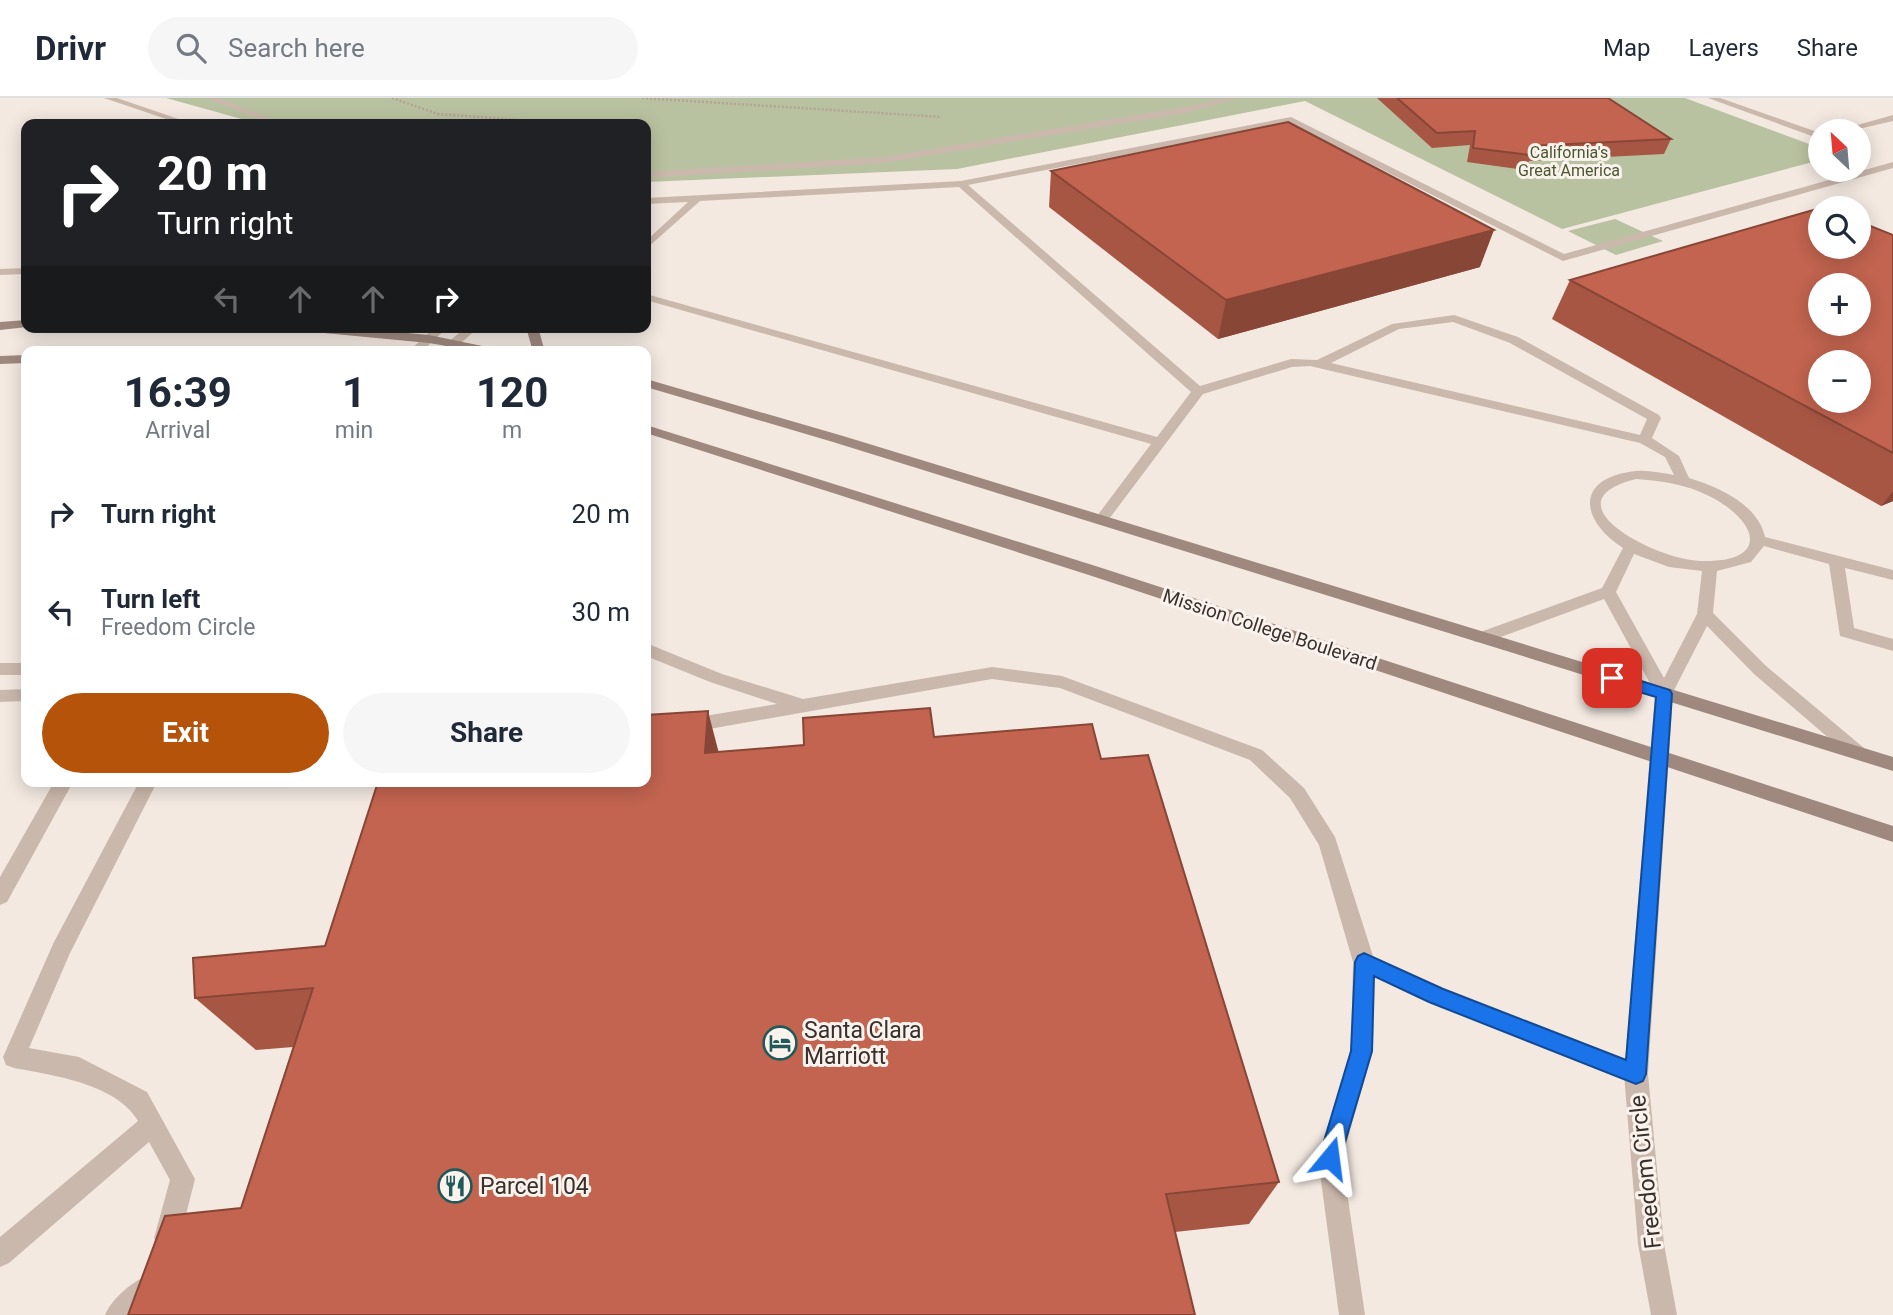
<!DOCTYPE html>
<meta charset="utf-8">
<style>
:root{--surface:#fff;--page:#f6f6f7;--text:#1f2937;--muted:#747a83;--line:#e0e1e3;--accent:#b45309}
body{margin:0;font-family:Roboto,sans-serif;background:var(--page);color:var(--text);height:100vh;display:flex;flex-direction:column;font-size:26px;white-space:nowrap}
*{box-sizing:border-box;margin:0}
p{font-size:23px;color:var(--muted)}
.icon{flex:none;width:38px;height:38px;fill:none;stroke:currentColor;stroke-width:2;stroke-linecap:round;stroke-linejoin:round}
.map{position:relative;flex:1;overflow:hidden}
.panel{position:absolute;left:21px;top:248px;width:630px;height:441px;display:flex;flex-direction:column;background:var(--surface);border-radius:14px;box-shadow:0 4px 18px #0003}
.panel>*{flex:none}
.banner{position:absolute;left:21px;top:21px;width:630px;height:214px;border-radius:14px;box-shadow:0 4px 18px #0003;background:#202124;color:#fff;overflow:hidden}
.needle{width:46px;rotate:334deg}
.fabs{position:absolute;left:1808px;top:21px;display:grid;gap:14px}
.fabs a{display:grid;place-items:center;width:63px;height:63px;border-radius:50%;background:var(--surface);box-shadow:0 4px 18px #0003;font-size:35px}
.pin{position:absolute;display:grid;place-items:center;width:60px;height:60px;color:#fff;margin:-30px;border-radius:14px;box-shadow:0 4px 10px #0006}
.me{position:absolute;width:77px;margin:-38px;rotate:16deg;stroke-linejoin:round;filter:drop-shadow(0 0 5px #0008)}
.turn{display:flex;align-items:center;gap:24px;height:147px;padding:0 21px;font-size:32px}
.turn .icon{width:91px;height:91px;stroke-width:2.5}
.turn b{display:block;font-size:49px;line-height:60px}
.lanes{display:flex;align-items:center;height:66px;padding:0 21px;background:#0003;justify-content:center;gap:35px;direction:ltr}
.lanes .off{opacity:.35}
.eta{display:flex;justify-content:space-evenly;align-items:center;height:119px;text-align:center}
.eta b{font-size:42px;font-weight:700;line-height:49px}
.button{display:flex;gap:14px;margin-top:auto;padding:14px 21px}
.button a{flex:1;height:80px;border-radius:42px;background:var(--accent);color:#fff;font-size:28px;font-weight:700;line-height:80px;text-align:center}
.button a+a{background:var(--page);color:var(--text)}
ul{padding:0;list-style:none}
li{display:flex;align-items:center;gap:21px;height:98px;padding:0 21px}
li div{flex:1}
li b{display:block;font-size:26px}
li em{font-style:normal}
header{display:flex;align-items:center;gap:42px;box-sizing:border-box;height:98px;padding:0 35px;background:var(--surface);border-bottom:2px solid var(--line)}
header strong{font-size:33px}
nav{display:flex;gap:38px;margin-inline-start:auto;font-size:24px}
.search{width:490px;height:63px;background:var(--page);display:flex;align-items:center;gap:18px;box-sizing:border-box;padding:0 24px;border-radius:38px;color:var(--muted);font-size:26px}
.map>svg:first-child{display:block}
.green{fill:#b9c2a0}
.lines{fill:none;stroke-linecap:round;stroke-linejoin:round}
.path{stroke:#b7a296;stroke-width:2.5;stroke-dasharray:2 2;stroke-linecap:butt}
.service{fill:#cbb8ac;fill-rule:evenodd}
.minor{fill:#cbb8ac;fill-rule:evenodd}
.secondary{fill:#9f887e;fill-rule:evenodd}
.wall{fill:#a75644}
.shaded-wall{fill:#884637}
.building{fill:#c2644f;stroke:#884637;stroke-width:2;fill-rule:evenodd}
.route{fill:#1a73e8;stroke:#114b97;stroke-width:2}
.labels{text-anchor:middle;stroke-width:6;stroke-linejoin:round;paint-order:stroke}
.far-park-label{font-size:16px;fill:#4b572f;stroke:#faf3ed}
.street-label{font-size:19px;fill:#392f2b;stroke:#faf3ed}
.near-poi-label{font-size:23px;fill:#392f2b;stroke:#faf3ed;text-anchor:start}
.near-street-label{font-size:23px;fill:#392f2b;stroke:#faf3ed}
</style>
<header>
<strong>Drivr</strong>
<div class="search"><svg class="icon" aria-label="search" viewBox="0 0 24 24"><circle cx="10" cy="10" r="6"/><path d="M15 15l6 6"/></svg>Search here</div>
<nav><a>Map</a><a>Layers</a><a>Share</a></nav>
</header>
<div class="map">
<svg width="1893" height="1217" viewBox="0 0 1893 1217">
<rect width="100%" height="100%" fill="#f3e9e1"/>
<!-- green -->
<path class="green" d="M 166,0 L 1685,0 L 1820,50 L 1820,62 L 1562,131 L 1305,3 L 957,71 L 646,84 L 646,26 L 260,26 Z
M 1615,121 L 1663,143 L 1616,157 L 1568,133 Z"/>
<g class="lines">
<!-- path -->
<path class="path" d="M 392,0 L 438,16 L 534,23
M 642,0 L 942,19"/>
<!-- service -->
<path class="service" d="M 104,0 L 117,0 L 193,26 L 181,26 Z
M 206,0 L 218,0 L 283,26 L 272,26 Z
M 1225,0 L 1239,0 L 1185,15 L 883,65 L 646,80 L 646,74 L 883,59 L 1185,9 Z
M 1708,0 L 1720,0 L 1820,35 L 1820,41 Z
M 1893,17 L 1893,23 L 1850,33 L 1836,33 Z
M 1291,19 L 1564,156 L 1893,64 L 1893,70 L 1563,163 L 1290,25 L 968,87 L 1200,288 L 1291,261 L 1317,262 L 1392,226 L 1454,217 L 1518,239 L 1659,317 L 1661,320 L 1652,340 L 1679,358 L 1689,380 C 1718,389 1758,406 1765,439 L 1893,472 L 1893,482 L 1845,470 L 1854,530 L 1893,541 L 1893,553 L 1840,538 L 1829,466 L 1764,448 L 1751,464 L 1717,473 L 1713,515 L 1766,568 L 1864,650 L 1867,655 L 1864,660 L 1852,660 L 1754,576 L 1707,528 L 1670,600 L 1658,600 L 1604,501 L 1487,544 L 1475,544 L 1473,540 L 1475,536 L 1602,490 L 1623,450 C 1578,421 1576,379 1636,373 C 1648,372 1662,375 1674,377 L 1665,359 L 1640,345 L 1310,268 L 1292,269 L 1203,296 L 1106,425 L 1101,427 L 1094,422 L 1151,346 L 646,202 L 646,196 L 1157,339 L 1191,294 L 959,89 L 700,103 L 646,151 L 646,143 L 688,104 L 646,106 L 646,100 L 961,83 ZM 1453,224 L 1510,245 L 1647,321 L 1640,337 L 1331,265 L 1399,231 ZM 1636,381 C 1661,383 1686,386 1709,398 C 1759,423 1771,465 1701,463 C 1656,462 1544,404 1636,381 ZM 1634,456 L 1669,469 L 1702,473 L 1697,516 L 1664,580 L 1616,494 Z
M 26,170 L 26,176 L 0,177 L 0,171 Z
M 435,229 L 448,229 L 421,254 L 408,254 Z
M 466,229 L 479,229 L 451,254 L 437,254 Z
M 646,545 L 722,576 L 803,601 L 992,569 L 1062,578 L 1262,652 L 1304,690 L 1335,739 L 1373,858 L 1444,890 L 1644,968 L 1648,976 L 1644,984 L 1636,987 L 1428,904 L 1374,879 L 1373,953 L 1342,1060 L 1365,1217 L 1339,1217 L 1318,1060 L 1351,953 L 1353,864 L 1319,747 L 1290,700 L 1250,662 L 1060,590 L 992,581 L 698,633 L 646,631 L 646,617 L 698,619 L 777,606 L 710,584 L 646,558 Z
M 0,565 L 26,565 L 26,577 L 0,577 Z
M 26,591 L 26,603 L 0,604 L 0,592 Z
M 54,684 L 73,684 L 7,804 L 0,807 L 0,779 Z
M 139,684 L 157,684 L 70,855 L 29,950 L 79,959 L 147,994 L 195,1081 L 180,1140 L 176,1149 L 167,1153 L 158,1149 L 154,1140 L 170,1082 L 149,1044 L 9,1165 L 0,1169 L 0,1139 L 138,1023 C 117,986 52,977 14,970 L 6,967 L 3,959 L 54,844 Z
M 150,1176 L 159,1180 L 163,1189 L 159,1198 L 138,1217 L 105,1217 C 112,1200 133,1183 150,1176 Z"/>
<!-- minor -->
<path class="minor" d="M 1664,590 L 1673,596 L 1648,976 L 1664,1146 L 1677,1217 L 1651,1217 L 1638,1146 L 1624,976 L 1655,596 Z"/>
<!-- secondary -->
<path class="secondary" d="M 26,222 L 27,229 L 0,232 L 0,224 Z
M 297,229 L 343,229 L 429,237 L 511,254 L 482,254 L 429,245 L 303,233 Z
M 526,229 L 538,229 L 545,254 L 533,254 Z
M 26,257 L 26,265 L 0,266 L 0,258 Z
M 646,281 L 843,338 L 1893,659 L 1893,673 L 833,344 L 646,289 Z
M 646,327 L 1105,471 L 1893,728 L 1893,744 L 1095,479 L 646,335 Z"/>
</g>
<!-- wall -->
<path class="wall" d="M 1377,0 L 1608,0 L 1671,41 L 1664,56 L 1529,63 L 1525,72 L 1467,64 L 1470,47 L 1432,50 Z
M 1051,73 L 1480,169 L 1218,241 L 1049,109 Z
M 1893,137 L 1893,403 L 1881,408 L 1552,221 L 1570,182 Z
M 934,639 L 1101,661 L 1279,1084 L 1249,1126 L 1175,1134 L 241,1110 L 293,949 L 256,952 L 195,900 L 325,848 L 646,684 L 718,654 Z"/>
<!-- shaded-wall -->
<path class="shaded-wall" d="M 1494,132 L 1480,169 L 1218,241 L 1226,202 Z
M 1893,393 L 1893,403 L 1881,408 Z
M 708,613 L 724,675 L 705,655 Z"/>
<!-- building -->
<path class="building" d="M 1397,0 L 1608,0 L 1671,41 L 1531,48 L 1531,57 L 1473,50 L 1475,33 L 1437,35 Z
M 1288,24 L 1494,132 L 1226,202 L 1051,73 Z
M 1820,110 L 1820,149 L 1858,149 L 1858,123 L 1893,137 L 1893,355 L 1570,182 ZM 1820,187 L 1858,187 L 1858,226 L 1820,226 ZM 1820,264 L 1858,264 L 1858,303 L 1820,303 Z
M 930,610 L 934,639 L 1092,626 L 1101,661 L 1148,657 L 1279,1084 L 1166,1096 L 1195,1217 L 128,1217 L 165,1118 L 241,1110 L 313,890 L 195,900 L 193,860 L 325,848 L 378,684 L 646,684 L 646,617 L 708,613 L 705,655 L 804,647 L 803,620 Z"/>
<!-- route -->
<path class="route" d="M 1612,574 L 1670,592 L 1672,596 L 1646,976 L 1643,983 L 1636,986 L 1429,904 L 1374,878 L 1372,953 L 1338,1068 L 1330,1071 L 1323,1068 L 1319,1060 L 1351,953 L 1355,864 L 1358,858 L 1364,855 L 1443,891 L 1626,962 L 1656,599 L 1606,584 L 1606,576 Z"/>
<!-- icons -->
<defs>
<symbol id="hotel-ring" viewBox="-11 -11 22 22"><circle r="9.5" fill="#faf3ed" stroke="#21595a" stroke-width="1.5"/><path d="M-6-4.5h1.5V1H6V5H4.5V3h-9V5H-6ZM-4 0a1.8 1.8 0 1 1 3.6 0ZM.5 0V-2.5h3Q6-2.5 6 0Z" fill="#21595a"/></symbol>
<symbol id="restaurant-ring" viewBox="-11 -11 22 22"><circle r="9.5" fill="#faf3ed" stroke="#21595a" stroke-width="1.5"/><path d="M-5-6h1v4h1v-4h1v4h1v-4h1v5L-1.5 .5V6h-2V.5L-5-1ZM5-6V6H3V1.5H1.5Q1.5-4 5-6Z" fill="#21595a"/></symbol>
</defs>
<g fill-rule="evenodd">
<use href="#hotel-ring" x="761" y="926" width="38" height="38"/>
<use href="#restaurant-ring" x="436" y="1069" width="38" height="38"/>
</g>
<g class="labels">
<!-- far-park labels -->
<g class="far-park-label">
<text x="1569" y="60">California's<tspan x="1569" dy="18">Great America</tspan></text>
</g>
<!-- street labels -->
<g class="street-label">
<text transform="translate(1270 531) rotate(18)" y="7">Mission College Boulevard</text>
</g>
<!-- near-poi labels -->
<g class="near-poi-label">
<text x="804" y="940">Santa Clara<tspan x="804" dy="26">Marriott</tspan></text>
<text x="480" y="1096">Parcel 104</text>
</g>
<!-- near-street labels -->
<g class="near-street-label">
<text transform="translate(1645 1074) rotate(-96)" y="8">Freedom Circle</text>
</g>
</g>
</svg>
<div class="fabs">
<a><svg class="needle" viewBox="-14 -14 28 28"><path d="M0-13l5 13h-10z" fill="#e53935"/><path d="M0 13l5-13h-10z" fill="#747a83"/></svg></a>
<a><svg class="icon" aria-label="search" viewBox="0 0 24 24"><circle cx="10" cy="10" r="6"/><path d="M15 15l6 6"/></svg></a>
<a>+</a>
<a>−</a>
</div>
<div class="pin" style="left:1612px;top:580px;background:#d93025"><svg class="icon" aria-label="arrive" viewBox="0 0 24 24"><path d="M6 21V4h12l-3 4 3 4H6"/></svg></div>
<svg class="me" style="left:1330px;top:1060px" viewBox="-20 -20 40 40"><path d="M0-17L14 15 0 8-14 15z" fill="#1a73e8" stroke="#fff" stroke-width="4"/></svg>
<div class="banner">
<div class="turn"><svg class="icon" aria-label="right" viewBox="0 0 24 24"><path d="M7 20v-9h11M14 6l5 5-5 5"/></svg><div><b>20 m</b>Turn right</div></div>
<div class="lanes"><svg class="icon off" aria-label="left" viewBox="0 0 24 24"><path d="M17 20v-9H6M10 6l-5 5 5 5"/></svg><svg class="icon off" aria-label="ahead" viewBox="0 0 24 24"><path d="M12 20V5M6 11l6-6 6 6"/></svg><svg class="icon off" aria-label="ahead" viewBox="0 0 24 24"><path d="M12 20V5M6 11l6-6 6 6"/></svg><svg class="icon" aria-label="right" viewBox="0 0 24 24"><path d="M7 20v-9h11M14 6l5 5-5 5"/></svg></div>
</div>
<section class="panel">
<div class="eta">
<div><b>16:39</b><p>Arrival</p></div>
<div><b>1</b><p>min</p></div>
<div><b>120</b><p>m</p></div>
</div>
<ul>
<li><svg class="icon" aria-label="right" viewBox="0 0 24 24"><path d="M7 20v-9h11M14 6l5 5-5 5"/></svg><div><b>Turn right</b></div><em>20 m</em></li>
<li><svg class="icon" aria-label="left" viewBox="0 0 24 24"><path d="M17 20v-9H6M10 6l-5 5 5 5"/></svg><div><b>Turn left</b><p>Freedom Circle</p></div><em>30 m</em></li>
</ul>
<div class="button"><a>Exit</a><a>Share</a></div>
</section>
</div>
